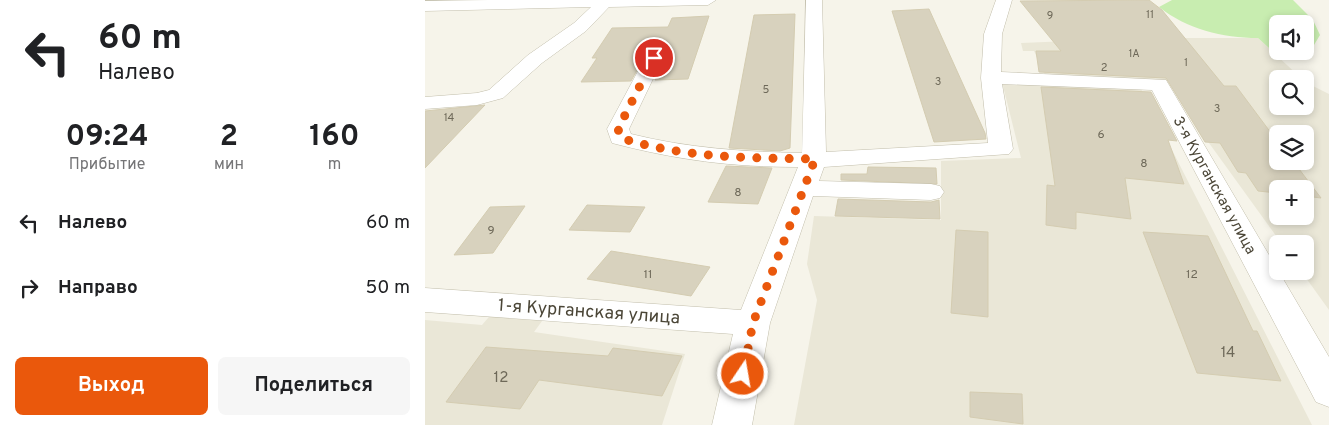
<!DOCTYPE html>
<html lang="ru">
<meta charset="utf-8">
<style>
:root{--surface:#fff;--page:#f6f6f6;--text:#202124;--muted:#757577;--accent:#ea580c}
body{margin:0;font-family:Overpass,sans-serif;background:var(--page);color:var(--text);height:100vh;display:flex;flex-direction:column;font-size:19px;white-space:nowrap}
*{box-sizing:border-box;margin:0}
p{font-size:16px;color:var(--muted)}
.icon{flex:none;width:28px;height:28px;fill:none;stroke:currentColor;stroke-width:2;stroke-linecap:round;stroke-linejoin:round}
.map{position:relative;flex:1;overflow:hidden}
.drawer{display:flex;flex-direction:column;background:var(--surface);width:425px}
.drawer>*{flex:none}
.top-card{background:#fff;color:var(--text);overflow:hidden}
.tools{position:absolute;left:844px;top:15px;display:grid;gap:10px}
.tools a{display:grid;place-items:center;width:45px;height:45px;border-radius:8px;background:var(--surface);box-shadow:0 2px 8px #0003;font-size:25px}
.pin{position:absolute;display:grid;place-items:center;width:42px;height:42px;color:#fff;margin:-21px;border:2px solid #fff;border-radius:50%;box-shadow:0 1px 5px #0007}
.me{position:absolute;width:55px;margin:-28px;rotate:12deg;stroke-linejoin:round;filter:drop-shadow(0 0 4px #0008)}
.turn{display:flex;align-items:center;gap:18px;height:105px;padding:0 15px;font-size:22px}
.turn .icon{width:65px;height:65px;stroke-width:2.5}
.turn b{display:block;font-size:35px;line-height:42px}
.eta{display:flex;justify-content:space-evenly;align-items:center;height:85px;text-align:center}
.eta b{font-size:30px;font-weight:700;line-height:35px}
.action{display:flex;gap:10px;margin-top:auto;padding:10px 15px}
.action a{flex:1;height:58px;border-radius:8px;background:var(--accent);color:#fff;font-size:20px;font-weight:700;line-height:58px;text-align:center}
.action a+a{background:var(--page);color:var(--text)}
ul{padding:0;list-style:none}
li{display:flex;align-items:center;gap:15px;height:65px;padding:0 15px}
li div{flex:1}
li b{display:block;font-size:19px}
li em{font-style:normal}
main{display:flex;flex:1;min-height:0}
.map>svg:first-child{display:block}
.residential{fill:#eae7d7;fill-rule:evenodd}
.green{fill:#c8edb0;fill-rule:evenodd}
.building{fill:#d8d2be;stroke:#d4ccb1}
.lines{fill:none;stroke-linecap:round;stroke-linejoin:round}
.minor-casing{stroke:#c2beab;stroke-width:1}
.minor{fill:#fff;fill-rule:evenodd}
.route{stroke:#ea580c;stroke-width:9;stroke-dasharray:0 16.2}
.labels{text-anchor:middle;stroke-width:4.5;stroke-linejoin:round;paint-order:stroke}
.far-number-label{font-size:11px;fill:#6e6959}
.number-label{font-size:12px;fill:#6e6959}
.street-label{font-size:15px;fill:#4b4637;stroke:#fff}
.near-number-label{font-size:15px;fill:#6e6959}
.near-street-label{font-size:18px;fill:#4b4637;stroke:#fff}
</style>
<main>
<section class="drawer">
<div class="top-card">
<div class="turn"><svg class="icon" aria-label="left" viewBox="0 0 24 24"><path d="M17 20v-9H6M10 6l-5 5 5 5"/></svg><div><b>60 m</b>Налево</div></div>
</div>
<div class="eta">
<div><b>09:24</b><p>Прибытие</p></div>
<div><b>2</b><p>мин</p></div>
<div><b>160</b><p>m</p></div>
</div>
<ul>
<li><svg class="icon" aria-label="left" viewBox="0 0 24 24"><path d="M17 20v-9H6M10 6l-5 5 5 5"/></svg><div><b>Налево</b></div><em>60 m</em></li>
<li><svg class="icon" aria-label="right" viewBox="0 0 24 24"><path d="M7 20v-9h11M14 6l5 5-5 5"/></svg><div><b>Направо</b></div><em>50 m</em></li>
</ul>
<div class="action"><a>Выход</a><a>Поделиться</a></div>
</section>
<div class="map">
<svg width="904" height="425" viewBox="0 0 904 425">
<rect width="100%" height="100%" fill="#f6f4ea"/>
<!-- residential -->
<path class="residential" d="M 717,38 L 833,38 L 877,79 L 852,79 L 852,106 L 880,106 L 880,82 L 904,94 L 904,310 L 876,271 L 880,271 L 880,244 L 857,244 L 784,143 L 749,81 L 620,75 L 609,51 L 598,51 L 596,43 ZM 852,134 L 880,134 L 880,161 L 852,161 ZM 852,189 L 880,189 L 880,216 L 852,216 Z
M 577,82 L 715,87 L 887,425 L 369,425 L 392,300 L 382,264 L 389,216 L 516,220 L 516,161 L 596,158 Z
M 69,311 L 120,317 L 109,332 L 260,354 L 237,425 L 0,425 L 0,320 L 57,325 Z"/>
<!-- green -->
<path class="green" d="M 747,0 L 868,0 L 888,20 L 895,35 L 886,50 L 857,60 L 833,38 C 797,38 762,29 734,7 ZM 852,24 L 880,24 L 880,51 L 852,51 Z"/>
<!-- building -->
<path class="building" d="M 724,0 L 737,10 L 799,86 L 811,86 L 852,141 L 852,161 L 868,161 L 896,198 L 880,196 L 880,189 L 852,189 L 852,193 L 833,191 L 821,173 L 813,172 L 795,143 L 780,142 L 741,78 L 614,72 L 611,51 L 636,51 L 595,1 Z
M 504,9 L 560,133 L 561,139 L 509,142 L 467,11 Z
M 370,14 L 365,148 L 355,151 L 304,148 L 329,15 Z
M 284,16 L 263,79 L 230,80 L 240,57 L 236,52 L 222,52 L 206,81 L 156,82 L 172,58 L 167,58 L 187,28 L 243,27 L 247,18 Z
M 616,87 L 726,92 L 752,141 L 743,140 L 759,184 L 700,178 L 706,219 L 651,212 L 651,229 L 621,225 L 622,185 L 630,186 Z
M 60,105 L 0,168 L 0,111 Z
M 301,166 L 347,168 L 333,204 L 283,202 Z
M 443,167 L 511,168 L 512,184 L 416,180 L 416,174 L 442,174 Z
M 413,199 L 506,202 L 514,200 L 515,219 L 410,216 Z
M 162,205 L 220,207 L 205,232 L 144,230 Z
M 100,206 L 68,253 L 29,255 L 65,207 Z
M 531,230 L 563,232 L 563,317 L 526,313 Z
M 718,232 L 783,236 L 828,331 L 832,331 L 856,381 L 772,373 Z
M 186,251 L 285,267 L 266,296 L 162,279 Z
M 61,347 L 183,356 L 188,348 L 257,356 L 237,396 L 114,380 L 95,409 L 21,402 Z
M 545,392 L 597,394 L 598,424 L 545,417 Z"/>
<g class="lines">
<defs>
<path id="minor" d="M 64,0 L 291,0 L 283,5 L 184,7 L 161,31 L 117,63 L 78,98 L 52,105 L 0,109 L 0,97 L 52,93 L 64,90 L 103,55 L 149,23 L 166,7 L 0,11 L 0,1 Z
M 381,0 L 397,0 L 401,152 L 563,143 L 556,78 L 559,34 L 571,0 L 587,0 L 577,34 L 576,72 L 741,80 L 904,357 L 904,407 L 891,402 L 727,90 L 577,84 L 588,149 L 584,154 L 399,167 L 394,181 L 506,184 L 515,186 L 519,192 L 515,198 L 506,200 L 388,196 L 345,323 L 327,425 L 287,425 L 308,334 L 0,312 L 0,288 L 316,310 L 373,167 C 307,167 252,160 187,143 L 182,129 L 220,58 L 222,54 L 236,54 L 238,58 L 204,129 L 206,134 C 262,148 319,152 377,153 Z"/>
</defs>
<!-- minor casing -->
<use href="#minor" class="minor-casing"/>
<!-- minor -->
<use href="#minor" class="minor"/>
</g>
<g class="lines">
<!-- route -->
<path class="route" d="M 229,58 L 193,129 L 196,138 C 258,158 324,158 390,159 L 328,323 L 318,374"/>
</g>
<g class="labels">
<!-- far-number labels -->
<g class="far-number-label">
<text x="725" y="18">11</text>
<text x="625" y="19">9</text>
<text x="709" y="57">1А</text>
<text x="761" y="66">1</text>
<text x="679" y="71">2</text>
<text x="513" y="85">3</text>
<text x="341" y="93">5</text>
<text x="792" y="112">3</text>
<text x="24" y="121">14</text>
</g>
<!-- number labels -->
<g class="number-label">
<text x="676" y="138">6</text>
<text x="719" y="167">8</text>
<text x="313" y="196">8</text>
<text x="66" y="234">9</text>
<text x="223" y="278">11</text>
<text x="767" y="278">12</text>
</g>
<!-- street labels -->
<g class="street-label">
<text transform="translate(790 185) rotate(61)" y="5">3-я Курганская улица</text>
</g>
<!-- near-number labels -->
<g class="near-number-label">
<text x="803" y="357">14</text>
<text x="76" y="382">12</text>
</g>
<!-- near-street labels -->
<g class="near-street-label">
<text transform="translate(164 311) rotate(4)" y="6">1-я Курганская улица</text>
</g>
</g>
</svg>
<div class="tools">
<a><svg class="icon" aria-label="sound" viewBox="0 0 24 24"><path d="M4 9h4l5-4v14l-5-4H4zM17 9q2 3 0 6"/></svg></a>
<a><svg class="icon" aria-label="search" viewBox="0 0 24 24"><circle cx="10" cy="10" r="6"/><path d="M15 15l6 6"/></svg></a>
<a><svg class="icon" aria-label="layers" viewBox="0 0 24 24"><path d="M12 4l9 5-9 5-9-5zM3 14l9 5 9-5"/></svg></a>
<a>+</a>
<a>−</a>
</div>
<div class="pin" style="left:229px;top:58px;background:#d93025"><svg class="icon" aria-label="arrive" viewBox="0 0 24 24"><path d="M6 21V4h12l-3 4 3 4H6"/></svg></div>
<svg class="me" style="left:318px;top:374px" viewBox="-20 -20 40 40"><circle r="17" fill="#ea580c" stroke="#fff" stroke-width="3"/><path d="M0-11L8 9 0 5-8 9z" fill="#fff"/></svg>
</div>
</main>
